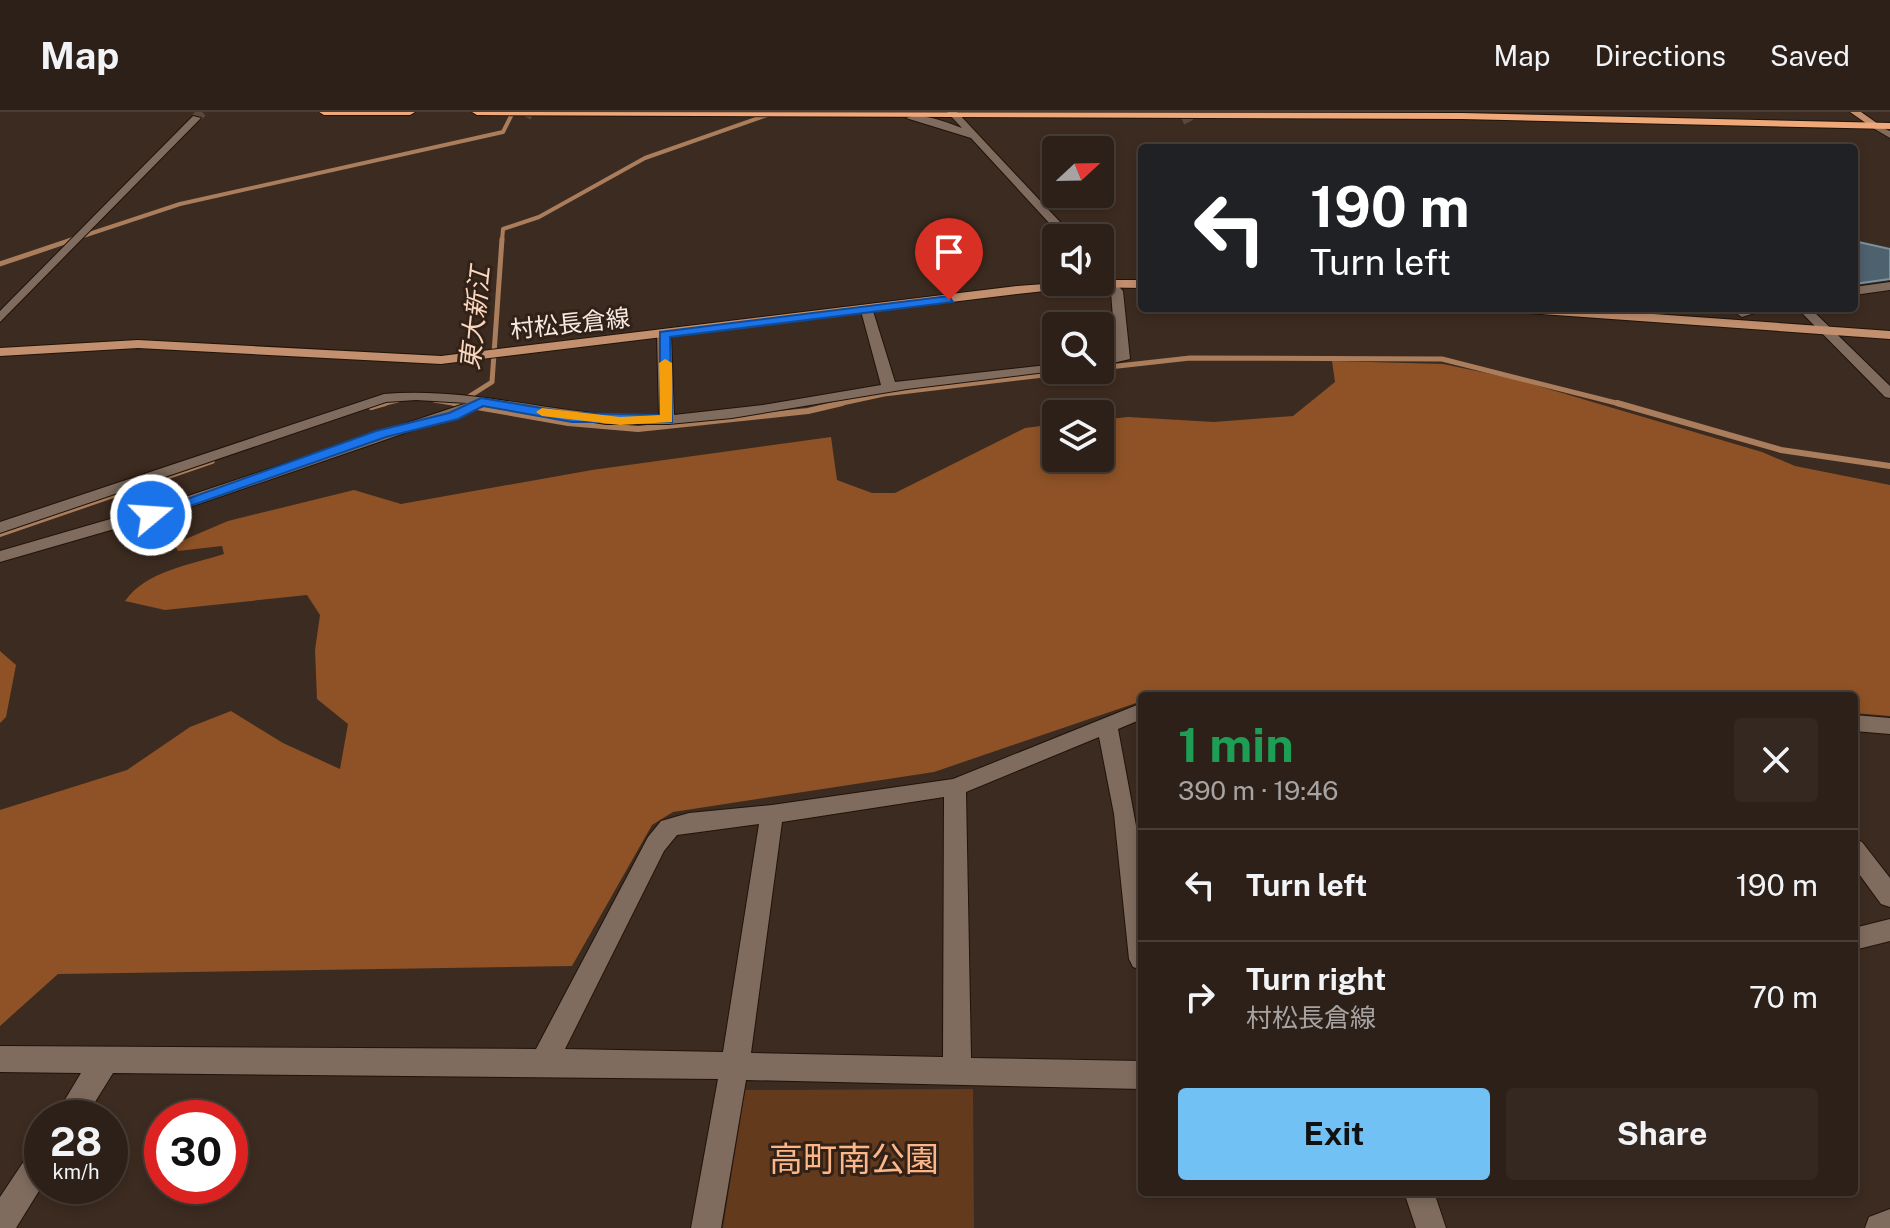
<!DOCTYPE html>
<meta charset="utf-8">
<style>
:root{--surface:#2d2018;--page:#352821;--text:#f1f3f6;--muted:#a7a3a2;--line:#483e37;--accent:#71c1f5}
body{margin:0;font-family:"Public Sans","Noto Sans JP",sans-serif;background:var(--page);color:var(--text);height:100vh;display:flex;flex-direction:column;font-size:30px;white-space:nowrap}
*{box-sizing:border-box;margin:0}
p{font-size:26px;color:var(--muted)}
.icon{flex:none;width:44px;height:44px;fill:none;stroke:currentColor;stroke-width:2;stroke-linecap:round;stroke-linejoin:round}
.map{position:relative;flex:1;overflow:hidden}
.details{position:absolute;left:1138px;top:580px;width:720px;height:504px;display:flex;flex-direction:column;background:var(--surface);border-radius:8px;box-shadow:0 4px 12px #0003,0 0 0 2px var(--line)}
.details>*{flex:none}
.hud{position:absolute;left:1138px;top:32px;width:720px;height:168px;border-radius:8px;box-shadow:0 4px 12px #0003,0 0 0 2px var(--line);background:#202124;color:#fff;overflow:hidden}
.needle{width:52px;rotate:68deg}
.buttons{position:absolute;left:1042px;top:24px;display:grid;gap:16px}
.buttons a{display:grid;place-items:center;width:72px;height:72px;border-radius:8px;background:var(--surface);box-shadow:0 4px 12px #0003,0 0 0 2px var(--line);font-size:40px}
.speed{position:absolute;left:24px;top:988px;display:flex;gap:16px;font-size:40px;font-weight:700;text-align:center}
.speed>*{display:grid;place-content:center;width:104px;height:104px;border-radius:50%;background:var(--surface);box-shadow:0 4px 12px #0003,0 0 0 2px var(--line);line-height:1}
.speed small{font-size:20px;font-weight:400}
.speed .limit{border:12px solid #d22;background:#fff;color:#111}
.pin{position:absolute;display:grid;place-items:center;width:68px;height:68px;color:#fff;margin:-82px -34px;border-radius:50% 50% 50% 0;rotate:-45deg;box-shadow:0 0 8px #0007}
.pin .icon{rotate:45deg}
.me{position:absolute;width:88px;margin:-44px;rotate:72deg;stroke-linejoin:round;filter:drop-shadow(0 0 6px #0008)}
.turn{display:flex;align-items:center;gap:28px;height:168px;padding:0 40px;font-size:36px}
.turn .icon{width:104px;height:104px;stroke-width:2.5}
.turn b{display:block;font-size:56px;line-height:68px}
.round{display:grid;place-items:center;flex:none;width:84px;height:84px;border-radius:8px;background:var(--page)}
.summary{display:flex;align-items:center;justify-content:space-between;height:136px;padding:0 40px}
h1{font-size:48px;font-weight:700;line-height:60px;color:#1e9e55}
.button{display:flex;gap:16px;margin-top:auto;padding:16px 40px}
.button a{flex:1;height:92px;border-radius:8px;background:var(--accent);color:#111;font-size:32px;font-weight:700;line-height:92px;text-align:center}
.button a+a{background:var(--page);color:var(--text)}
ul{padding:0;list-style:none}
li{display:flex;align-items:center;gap:24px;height:112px;padding:0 40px;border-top:2px solid var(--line)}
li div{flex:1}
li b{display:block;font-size:30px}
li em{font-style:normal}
header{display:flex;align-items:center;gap:48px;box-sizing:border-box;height:112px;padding:0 40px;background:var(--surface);border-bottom:2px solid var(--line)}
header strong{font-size:38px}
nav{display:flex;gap:44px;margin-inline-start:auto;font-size:28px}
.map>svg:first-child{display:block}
.green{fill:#643a1d}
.forest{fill:#8e5226}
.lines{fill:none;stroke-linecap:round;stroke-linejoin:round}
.stream-far2{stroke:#aa7d5c;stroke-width:4}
.stream-far1{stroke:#aa7d5c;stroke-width:5}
.stream{stroke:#aa7d5c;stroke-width:6}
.building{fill:#4e616e;stroke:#7c919e;stroke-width:2}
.minor-tunnel{stroke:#58483d;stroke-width:10;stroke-dasharray:10 5;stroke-linecap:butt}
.minor-casing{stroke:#221309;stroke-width:2}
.major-casing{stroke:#221309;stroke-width:2}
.highway-casing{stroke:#221309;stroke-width:2}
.minor{fill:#7f6c5f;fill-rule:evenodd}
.major{fill:#c2906f;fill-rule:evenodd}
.highway{fill:#efa879;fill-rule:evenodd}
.route{fill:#1a73e8;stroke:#114b97;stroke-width:2}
.slow{fill:#f59e0b}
.labels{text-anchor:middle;stroke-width:6;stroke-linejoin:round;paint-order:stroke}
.far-street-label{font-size:24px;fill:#f6ebe4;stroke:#312117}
.far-water-label{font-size:26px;font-style:italic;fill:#fcd7c0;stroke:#312117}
.near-park-label{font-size:34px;fill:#fdb687;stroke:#312117}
</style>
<header>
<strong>Map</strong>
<nav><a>Map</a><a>Directions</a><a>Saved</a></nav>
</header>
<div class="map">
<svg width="1890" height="1116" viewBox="0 0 1890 1116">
<rect width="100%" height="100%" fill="#3c2b20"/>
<!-- green -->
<path class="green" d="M 973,977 L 974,1116 L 723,1116 L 745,978 Z"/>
<!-- forest -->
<path class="forest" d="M 1332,249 L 1443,252 L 1515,267 L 1762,340 L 1795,354 L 1890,373 L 1890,604 L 1854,601 L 1854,584 L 1142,584 L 1142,589 L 934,660 L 673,700 L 652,713 L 572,854 L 58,862 L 0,914 L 0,698 L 127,658 L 190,615 L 231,599 L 283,631 L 340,657 L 348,612 L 317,587 L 315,538 L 320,503 L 307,483 L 165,498 L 125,489 C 146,459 190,453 224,442 L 222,434 L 178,439 L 174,432 L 228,409 L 354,378 L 401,392 L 592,358 L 831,325 L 837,368 L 872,381 L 895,381 L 1025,316 L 1056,312 L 1056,346 L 1100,346 L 1100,308 L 1128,305 L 1214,310 L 1293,304 L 1335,270 Z
M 0,539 L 16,553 L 6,605 L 0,611 Z"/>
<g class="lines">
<!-- stream-far2 -->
<path class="stream-far2" d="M 68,129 L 180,92 L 503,20 L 513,0
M 502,129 L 503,117 L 539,105 L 645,46 L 776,0"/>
<!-- stream-far1 -->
<path class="stream-far1" d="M 0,152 L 74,127
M 1100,256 L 1190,246 L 1442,247 L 1624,293
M 434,288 L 465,293
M 462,289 L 492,270 L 502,127
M 377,293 L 398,288
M 833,293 L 884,282 L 1086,258"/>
<!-- stream -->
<path class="stream" d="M 454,291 L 568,311 L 638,317 L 808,299 L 842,291
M 1617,291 L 1781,338 L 1890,354
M 371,295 L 385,291
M 0,422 L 212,349"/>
</g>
<!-- building -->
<path class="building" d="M 1854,129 L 1890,137 L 1890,167 L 1854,172 Z"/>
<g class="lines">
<!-- minor-tunnel -->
<path class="minor-tunnel" d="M 526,5 L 529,0
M 196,6 L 202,0
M 1182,8 L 1197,0"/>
<defs>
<path id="minor" d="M 947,0 L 957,0 L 1075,126 L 1063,126 L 971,26 L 906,6 C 923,0 946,10 962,16 Z
M 193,4 L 201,6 L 0,210 L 0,199 Z
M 1873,12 L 1890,19 L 1890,26 L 1873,16 Z
M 1100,155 L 1123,179 L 1130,247 L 1100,254 L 1100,246 L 1116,244 L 1111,180 L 1100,167 Z
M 1890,170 L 1890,178 L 1854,183 L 1854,175 Z
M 867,195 L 873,199 L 895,270 L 1056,252 L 1056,258 L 1062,258 L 907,277 L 732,306 L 669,312 L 606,312 L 486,293 L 187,396 L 0,450 L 0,439 L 176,388 L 467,291 L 416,288 L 386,290 L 0,421 L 0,410 L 384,282 C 477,274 566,307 659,304 L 657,223 L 664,219 L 671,223 L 674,303 L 763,293 L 881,273 L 861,199 Z
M 1747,196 L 1771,196 L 1742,205 L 1736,201 Z
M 1797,196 L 1810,196 L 1890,274 L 1890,286 L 1885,285 Z
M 1142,591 L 1142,607 L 1118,617 L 1142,746 L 1142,858 L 1133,855 L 1129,847 L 1114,702 L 1099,625 L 966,680 L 971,946 L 1142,949 L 1142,977 L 746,968 L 721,1116 L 691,1116 L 718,967 L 113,961 L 85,1006 L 54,1006 L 81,961 L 0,960 L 0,934 L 536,937 L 648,725 L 661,709 L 689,701 L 772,693 L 953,667 ZM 944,685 L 943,945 L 751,941 L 782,710 ZM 759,712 L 723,940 L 565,937 L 664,739 L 677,723 Z
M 1854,603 L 1890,606 L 1890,622 L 1854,619 Z
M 1854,727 L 1862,730 L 1890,766 L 1890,795 L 1881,792 L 1854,755 Z
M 1890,807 L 1890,829 L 1854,838 L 1854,816 Z
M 42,1032 L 42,1074 L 16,1116 L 0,1116 L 0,1085 L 32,1037 Z
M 1404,1080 L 1434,1080 L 1446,1116 L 1416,1116 Z
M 1890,1097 L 1890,1116 L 1865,1116 L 1869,1105 Z"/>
<path id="major" d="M 1850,0 L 1861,0 L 1881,14 L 1873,16 Z
M 1100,168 L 1142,168 L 1142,176 L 1082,175 L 1017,182 L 441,252 L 138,236 L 0,244 L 0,236 L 138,228 L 441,244 L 1017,174 Z
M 1509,196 L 1569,196 L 1890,219 L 1890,227 L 1515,200 Z"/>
<path id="highway" d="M 319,0 L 415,0 L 410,3 L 324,3 Z
M 472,0 L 1462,1 L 1890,11 L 1890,17 L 1462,7 L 477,3 Z"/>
</defs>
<!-- minor casing -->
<use href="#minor" class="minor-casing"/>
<!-- major casing -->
<use href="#major" class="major-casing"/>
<!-- highway casing -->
<use href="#highway" class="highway-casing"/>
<!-- minor -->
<use href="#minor" class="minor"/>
<!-- major -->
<use href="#major" class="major"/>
<!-- highway -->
<use href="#highway" class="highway"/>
</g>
<!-- route -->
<path class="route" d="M 949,184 L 953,190 L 670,225 L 672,310 L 572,310 L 483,294 L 458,307 L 386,325 L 156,406 L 143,403 L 376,319 L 449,301 L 481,286 L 572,301 L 660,303 L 660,220 Z"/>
<!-- slow -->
<path class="slow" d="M 665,247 L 672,251 L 672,310 L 620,313 L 542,304 L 536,300 L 542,296 L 620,305 L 660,303 L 659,251 Z"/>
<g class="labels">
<!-- far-street labels -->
<g class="far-street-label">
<text transform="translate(570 212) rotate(-6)" y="8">村松長倉線</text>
</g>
<!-- far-water labels -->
<g class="far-water-label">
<text transform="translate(475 206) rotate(-84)" y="9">東大新江</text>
</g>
<!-- near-park labels -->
<g class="near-park-label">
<text x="854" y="1059">高町南公園</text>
</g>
</g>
</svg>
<div class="buttons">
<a><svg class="needle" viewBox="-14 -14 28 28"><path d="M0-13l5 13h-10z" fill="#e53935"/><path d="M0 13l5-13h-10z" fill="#a7a3a2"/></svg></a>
<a><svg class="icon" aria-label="sound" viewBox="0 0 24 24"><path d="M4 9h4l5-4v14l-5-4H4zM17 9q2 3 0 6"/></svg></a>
<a><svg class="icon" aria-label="search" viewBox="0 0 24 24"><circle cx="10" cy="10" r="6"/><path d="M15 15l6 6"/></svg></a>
<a><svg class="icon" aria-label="layers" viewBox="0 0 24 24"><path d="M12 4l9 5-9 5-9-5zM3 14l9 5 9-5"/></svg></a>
</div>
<div class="speed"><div>28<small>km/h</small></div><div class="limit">30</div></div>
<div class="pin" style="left:949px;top:188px;background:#d93025"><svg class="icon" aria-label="arrive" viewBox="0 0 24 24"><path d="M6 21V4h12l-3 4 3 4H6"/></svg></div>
<svg class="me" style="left:151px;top:403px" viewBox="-20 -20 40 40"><circle r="17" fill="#1a73e8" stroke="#fff" stroke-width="3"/><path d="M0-11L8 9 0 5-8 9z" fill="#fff"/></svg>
<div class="hud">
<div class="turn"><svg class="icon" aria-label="left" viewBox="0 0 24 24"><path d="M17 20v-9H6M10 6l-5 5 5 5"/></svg><div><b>190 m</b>Turn left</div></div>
</div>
<section class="details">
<div class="summary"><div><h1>1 min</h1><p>390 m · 19:46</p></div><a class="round"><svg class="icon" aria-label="close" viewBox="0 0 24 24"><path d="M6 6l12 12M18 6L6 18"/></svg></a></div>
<ul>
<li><svg class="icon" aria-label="left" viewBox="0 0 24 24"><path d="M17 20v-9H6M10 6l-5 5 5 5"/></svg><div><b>Turn left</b></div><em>190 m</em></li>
<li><svg class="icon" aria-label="right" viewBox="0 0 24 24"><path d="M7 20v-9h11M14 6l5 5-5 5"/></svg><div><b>Turn right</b><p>村松長倉線</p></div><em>70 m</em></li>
</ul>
<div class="button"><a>Exit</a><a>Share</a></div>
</section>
</div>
